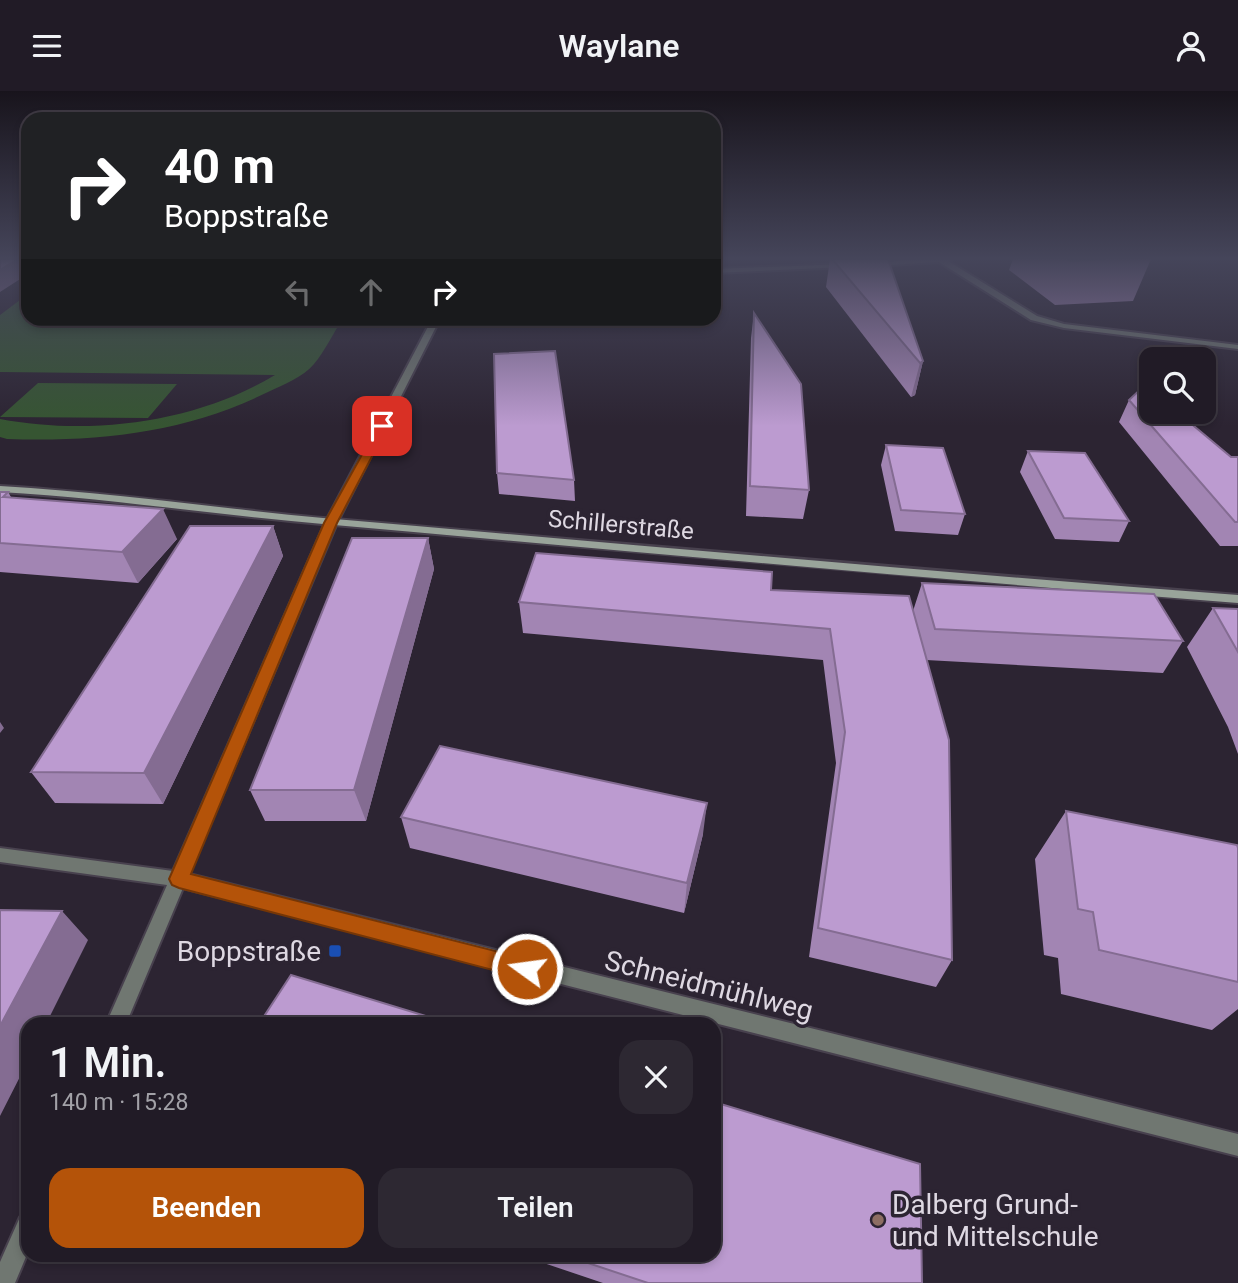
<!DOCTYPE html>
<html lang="de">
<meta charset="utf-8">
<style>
:root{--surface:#211b26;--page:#2d2832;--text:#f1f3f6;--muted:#a2a1a7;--line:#3e3943;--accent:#b45309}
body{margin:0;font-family:Roboto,sans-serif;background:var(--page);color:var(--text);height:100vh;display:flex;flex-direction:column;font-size:26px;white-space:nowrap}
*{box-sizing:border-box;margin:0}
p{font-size:23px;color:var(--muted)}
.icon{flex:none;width:38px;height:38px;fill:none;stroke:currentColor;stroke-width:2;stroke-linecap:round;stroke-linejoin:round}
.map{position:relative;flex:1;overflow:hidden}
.side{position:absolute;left:21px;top:926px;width:700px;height:245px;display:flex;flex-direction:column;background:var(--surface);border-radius:21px;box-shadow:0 4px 10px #0003,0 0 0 2px var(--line)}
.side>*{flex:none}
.banner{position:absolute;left:21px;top:21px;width:700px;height:214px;border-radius:21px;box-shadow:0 4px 10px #0003,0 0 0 2px var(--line);background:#202124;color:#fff;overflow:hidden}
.fabs{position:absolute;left:1139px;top:256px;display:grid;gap:14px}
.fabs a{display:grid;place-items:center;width:77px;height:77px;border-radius:14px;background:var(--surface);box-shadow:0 4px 10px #0003,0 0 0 2px var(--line);font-size:35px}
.pin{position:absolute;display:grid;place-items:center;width:60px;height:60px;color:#fff;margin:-30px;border-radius:14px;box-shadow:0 4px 10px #0006}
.me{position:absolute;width:77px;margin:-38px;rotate:284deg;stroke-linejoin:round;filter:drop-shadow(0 0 5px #0008)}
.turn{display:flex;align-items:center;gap:24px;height:147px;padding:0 28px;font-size:32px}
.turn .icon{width:91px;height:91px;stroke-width:2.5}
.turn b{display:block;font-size:49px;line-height:60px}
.lanes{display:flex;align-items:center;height:66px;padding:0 28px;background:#0003;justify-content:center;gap:35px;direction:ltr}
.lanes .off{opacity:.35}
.round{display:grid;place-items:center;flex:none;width:74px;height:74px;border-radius:21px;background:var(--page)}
.head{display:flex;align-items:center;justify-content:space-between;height:119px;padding:0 28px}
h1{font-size:42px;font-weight:600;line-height:52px}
.button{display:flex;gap:14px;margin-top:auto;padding:14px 28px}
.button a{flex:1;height:80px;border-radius:21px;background:var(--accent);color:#fff;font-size:28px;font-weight:600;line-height:80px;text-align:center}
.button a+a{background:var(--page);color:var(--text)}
header{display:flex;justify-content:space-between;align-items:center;height:91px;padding:0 28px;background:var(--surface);font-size:32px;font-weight:600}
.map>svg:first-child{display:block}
.green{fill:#365532}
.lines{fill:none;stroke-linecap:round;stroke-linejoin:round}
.minor-casing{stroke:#48414e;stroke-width:4}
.secondary-casing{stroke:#48414e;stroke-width:4}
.minor{fill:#707771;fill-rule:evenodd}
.secondary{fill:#99a49a;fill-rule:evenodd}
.wall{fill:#a285b3}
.shaded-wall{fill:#846c92}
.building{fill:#bc9bd0;stroke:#846c92;stroke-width:2}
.route{fill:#b45309;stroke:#753606;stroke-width:2}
.transit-dot{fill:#1a4fb4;stroke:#2c2432;stroke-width:2.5}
.education-dot{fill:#8d6e63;stroke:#2c2432;stroke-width:2.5}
.labels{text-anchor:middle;stroke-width:7;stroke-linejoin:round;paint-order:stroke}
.street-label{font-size:24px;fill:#ded8e2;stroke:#2c2432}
.near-poi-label{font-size:28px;fill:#ded8e2;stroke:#2c2432;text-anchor:end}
.near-street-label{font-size:28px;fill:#ded8e2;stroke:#2c2432}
</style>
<header><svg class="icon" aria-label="menu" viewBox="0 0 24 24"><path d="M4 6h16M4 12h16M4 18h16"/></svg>Waylane<svg class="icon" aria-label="person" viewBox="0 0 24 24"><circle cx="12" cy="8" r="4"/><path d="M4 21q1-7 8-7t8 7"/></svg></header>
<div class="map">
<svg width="1238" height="1192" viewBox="0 0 1238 1192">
<rect width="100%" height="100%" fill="#2c2432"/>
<!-- green -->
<path class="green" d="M 28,203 L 28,228 L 343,228 C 333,242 325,260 314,273 C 303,286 283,294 268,301 C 185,342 99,351 7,348 L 0,346 L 0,328 C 91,345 195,332 275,284 L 0,281 L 0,224 Z
M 38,292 L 177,293 L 148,327 L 0,326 Z"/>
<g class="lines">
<defs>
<path id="minor" d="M 917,168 L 953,168 L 948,170 L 1037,225 L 1064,233 L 1238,254 L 1238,258 L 1064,237 L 1031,229 L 939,171 L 873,175 L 870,173 Z
M 847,173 L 845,176 L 714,182 L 714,178 Z
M 432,228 L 440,228 L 337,432 L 189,783 L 1238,1043 L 1238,1065 L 183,797 L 126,933 L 106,933 L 167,794 L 0,771 L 0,757 L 173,780 L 325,432 Z
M 28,1122 L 28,1161 L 15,1192 L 0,1192 L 0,1171 L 20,1126 Z"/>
<path id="secondary" d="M 0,395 C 108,401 215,417 323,427 C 628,453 933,481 1238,504 L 1238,512 C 933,488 628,460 323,433 C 215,424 108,407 0,401 Z"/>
</defs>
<!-- minor casing -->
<use href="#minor" class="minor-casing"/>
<!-- secondary casing -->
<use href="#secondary" class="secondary-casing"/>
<!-- minor -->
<use href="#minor" class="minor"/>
<!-- secondary -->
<use href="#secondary" class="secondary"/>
</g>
<!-- wall -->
<path class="wall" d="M 830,168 L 888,168 L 923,270 L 915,304 L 911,306 L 826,196 Z
M 1013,168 L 1151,168 L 1133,210 L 1055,214 L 1009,179 Z
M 754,222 L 809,399 L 803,428 L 746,425 L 751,247 Z
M 1129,309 L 1231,366 L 1238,366 L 1238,455 L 1220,455 L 1119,331 Z
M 886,354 L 965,423 L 958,444 L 895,440 L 881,374 Z
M 1028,360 L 1129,430 L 1119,451 L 1055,448 L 1020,381 Z
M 497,382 L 574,389 L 575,410 L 499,403 Z
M 0,401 L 8,401 L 11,406 L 177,448 L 138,492 L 0,481 Z
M 273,435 L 283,465 L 163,713 L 55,712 L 31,681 Z
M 428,447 L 434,478 L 366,730 L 265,730 L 250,699 Z
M 922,492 L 1183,550 L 1163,582 L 926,569 L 952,869 L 936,896 L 809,866 L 836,672 L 823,569 L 523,542 L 519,511 L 771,499 L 913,520 Z
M 1213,517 L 1238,518 L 1238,663 L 1228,636 L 1187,556 Z
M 1066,720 L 1238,757 L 1238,918 L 1212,939 L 1061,903 L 1058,867 L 1044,864 L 1035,768 Z
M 401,726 L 703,743 L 684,822 L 410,757 Z
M 520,1164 L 714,1164 L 922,1192 L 603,1192 Z"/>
<!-- shaded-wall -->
<path class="shaded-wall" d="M 18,168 L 28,168 L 28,183 L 0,201 L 0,179 Z
M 923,270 L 915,304 L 911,306 L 920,272 Z
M 163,418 L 177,448 L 138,492 L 122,461 Z
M 273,435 L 283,465 L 163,713 L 144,682 Z
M 428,447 L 434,478 L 366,730 L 354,699 Z
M 0,631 L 4,637 L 0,642 Z
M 707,712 L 703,743 L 684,822 L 687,792 Z
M 62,820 L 88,849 L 46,933 L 28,933 L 28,970 L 0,1025 L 0,935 Z"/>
<!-- building -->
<path class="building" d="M 0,168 L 18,168 L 0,179 Z
M 832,168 L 888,168 L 923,270 L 920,272 Z
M 1068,168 L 1106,168 L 1070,170 Z
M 754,222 L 801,293 L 809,399 L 750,395 Z
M 555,260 L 574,389 L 497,382 L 494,263 Z
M 1144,295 L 1152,301 L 1152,320 L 1176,320 L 1231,366 L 1238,366 L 1238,431 L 1235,431 L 1129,309 Z
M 886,354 L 943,357 L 965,423 L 901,419 Z
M 1028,360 L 1085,362 L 1129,430 L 1064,427 Z
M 0,401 L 8,401 L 3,406 L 163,418 L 122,461 L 0,452 Z
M 190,435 L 273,435 L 144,682 L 31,681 Z
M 352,447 L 428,447 L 354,699 L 250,699 Z
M 536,462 L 772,481 L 771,499 L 909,505 L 949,649 L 952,869 L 818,837 L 845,641 L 830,538 L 519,511 Z
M 922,492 L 1154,503 L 1183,550 L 935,538 Z
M 1213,517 L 1238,518 L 1238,561 Z
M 440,655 L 707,712 L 687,792 L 401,726 Z
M 1066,720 L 1237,754 L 1238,757 L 1238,891 L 1099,859 L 1093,821 L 1078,818 Z
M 0,819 L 62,820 L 0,935 Z
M 291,884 L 452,933 L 259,933 Z
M 714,1011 L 920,1073 L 922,1192 L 648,1192 L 564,1164 L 714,1164 Z"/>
<!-- sky -->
<linearGradient id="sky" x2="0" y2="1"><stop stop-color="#18141c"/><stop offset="0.5" stop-color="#45455a"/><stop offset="1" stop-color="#45455a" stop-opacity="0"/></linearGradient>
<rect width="1238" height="335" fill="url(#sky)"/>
<!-- route -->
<path class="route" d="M 379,333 L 388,335 L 337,432 L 191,783 L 527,868 L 535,870 L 538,878 L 535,885 L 527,888 L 179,797 L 172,794 L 169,788 L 324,432 Z"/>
<!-- markers -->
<rect class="transit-dot" x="328" y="853" width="14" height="14" rx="3.5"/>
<circle class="education-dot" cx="878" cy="1129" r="7"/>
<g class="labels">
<!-- street labels -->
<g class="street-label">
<text transform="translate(621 434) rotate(5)" y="8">Schillerstraße</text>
</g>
<!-- near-poi labels -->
<g class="near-poi-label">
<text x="321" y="870">Boppstraße</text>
<text x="892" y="1123" text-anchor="start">Dalberg Grund-<tspan x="892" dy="32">und Mittelschule</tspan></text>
</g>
<!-- near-street labels -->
<g class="near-street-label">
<text transform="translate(709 894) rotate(14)" y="10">Schneidmühlweg</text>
</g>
</g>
</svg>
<div class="fabs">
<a><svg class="icon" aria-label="search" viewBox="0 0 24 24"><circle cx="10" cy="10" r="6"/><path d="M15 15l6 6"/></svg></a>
</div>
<div class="pin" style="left:382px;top:335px;background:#d93025"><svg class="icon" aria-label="arrive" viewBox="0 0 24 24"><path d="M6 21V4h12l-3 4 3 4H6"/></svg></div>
<svg class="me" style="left:527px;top:878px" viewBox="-20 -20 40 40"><circle r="17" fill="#b45309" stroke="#fff" stroke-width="3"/><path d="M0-11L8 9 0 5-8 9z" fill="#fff"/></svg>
<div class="banner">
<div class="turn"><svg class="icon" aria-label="right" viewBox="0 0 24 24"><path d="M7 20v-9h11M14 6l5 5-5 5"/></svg><div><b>40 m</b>Boppstraße</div></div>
<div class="lanes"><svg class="icon off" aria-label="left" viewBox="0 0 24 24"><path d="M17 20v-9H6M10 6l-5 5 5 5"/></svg><svg class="icon off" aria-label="ahead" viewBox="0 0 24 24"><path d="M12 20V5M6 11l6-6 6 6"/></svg><svg class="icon" aria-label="right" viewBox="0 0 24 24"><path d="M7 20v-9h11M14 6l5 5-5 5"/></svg></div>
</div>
<section class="side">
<div class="head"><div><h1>1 Min.</h1><p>140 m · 15:28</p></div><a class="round"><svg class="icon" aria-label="close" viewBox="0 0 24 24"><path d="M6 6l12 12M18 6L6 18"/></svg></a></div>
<div class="button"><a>Beenden</a><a>Teilen</a></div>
</section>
</div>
